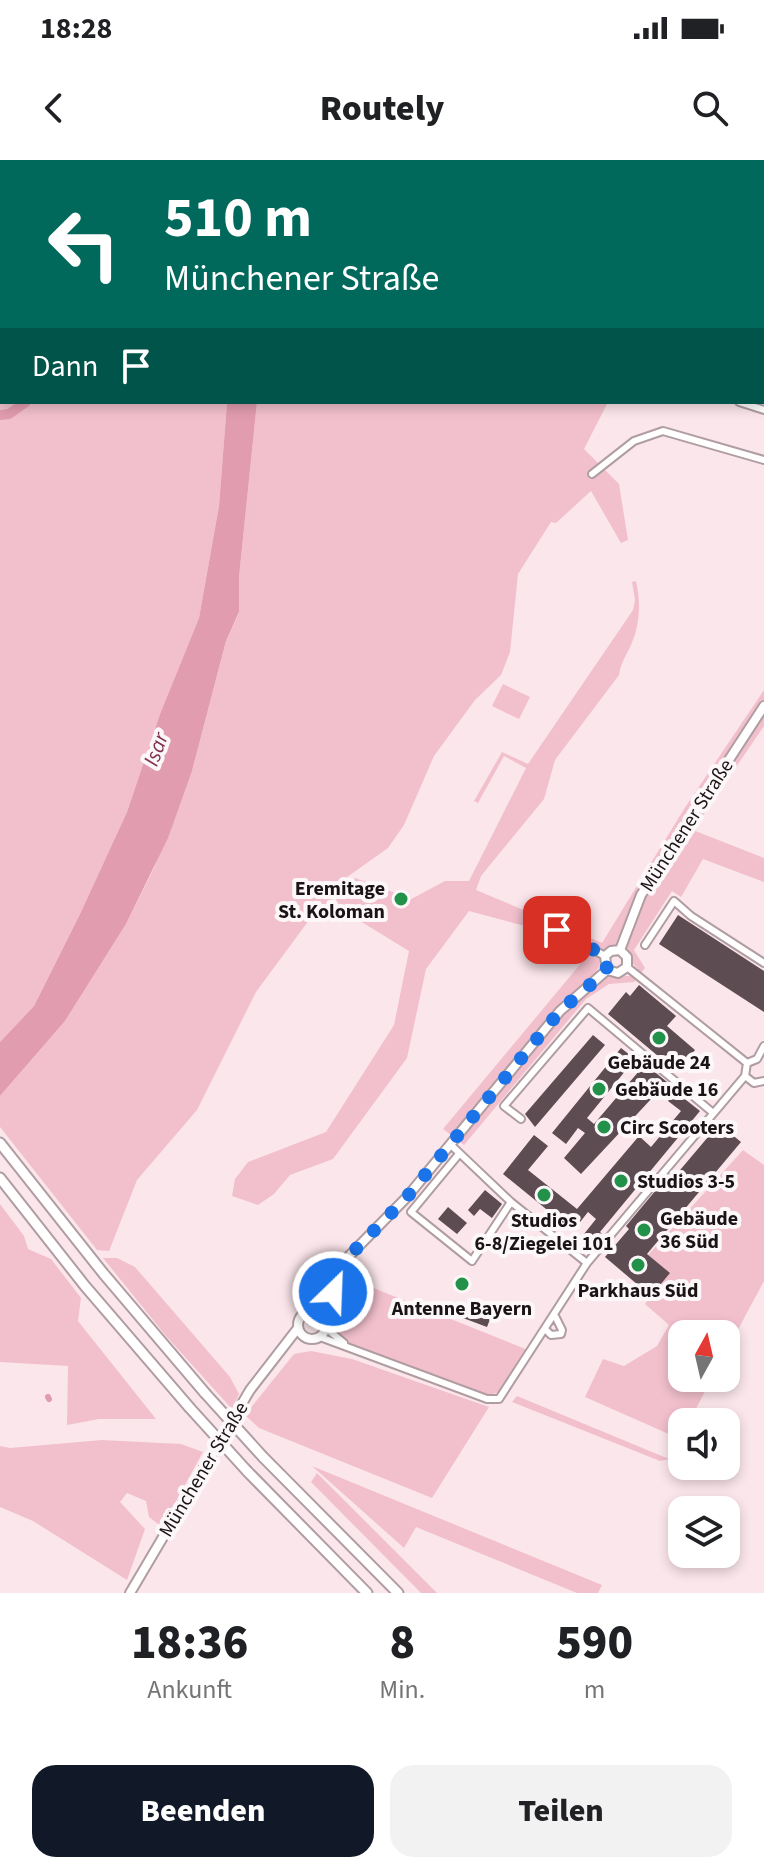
<!DOCTYPE html>
<html lang="de">
<meta charset="utf-8">
<style>
:root{--surface:#fff;--page:#f2f2f2;--text:#202124;--muted:#757577;--accent:#111827}
body{margin:0;font-family:"Source Sans 3",sans-serif;background:var(--page);color:var(--text);height:100vh;display:flex;flex-direction:column;font-size:30px;white-space:nowrap}
*{box-sizing:border-box;margin:0}
p{font-size:26px;color:var(--muted)}
.icon{flex:none;width:44px;height:44px;fill:none;stroke:currentColor;stroke-width:2;stroke-linecap:round;stroke-linejoin:round}
.map{position:relative;height:1433px;overflow:hidden}
.drawer{display:flex;flex-direction:column;background:var(--surface);flex:1}
.drawer>*{flex:none}
.hud{position:absolute;left:0px;top:0px;width:764px;height:244px;box-shadow:0 4px 12px #0003;background:#00695c;color:#fff;overflow:hidden}
.needle{width:52px;rotate:8deg}
.fabs{position:absolute;left:668px;top:1160px;display:grid;gap:16px}
.fabs a{display:grid;place-items:center;width:72px;height:72px;border-radius:16px;background:var(--surface);box-shadow:0 4px 12px #0003;font-size:40px}
.pin{position:absolute;display:grid;place-items:center;width:68px;height:68px;color:#fff;margin:-34px;border-radius:16px;box-shadow:0 4px 12px #0006}
.me{position:absolute;width:88px;margin:-44px;rotate:24deg;stroke-linejoin:round;filter:drop-shadow(0 0 6px #0008)}
.turn{display:flex;align-items:center;gap:28px;height:168px;padding:0 32px;font-size:36px}
.turn .icon{width:104px;height:104px;stroke-width:2.5}
.turn b{display:block;font-size:56px;line-height:68px}
.then{display:flex;align-items:center;height:76px;padding:0 32px;background:#0003;gap:16px;font-size:30px}
.eta{display:flex;justify-content:space-evenly;align-items:center;height:136px;text-align:center}
.eta b{font-size:48px;font-weight:800;line-height:56px}
.action{display:flex;gap:16px;margin-top:auto;padding:16px 32px}
.action a{flex:1;height:92px;border-radius:24px;background:var(--accent);color:#fff;font-size:32px;font-weight:800;line-height:92px;text-align:center}
.action a+a{background:var(--page);color:var(--text)}
.status{display:flex;justify-content:space-between;align-items:center;height:56px;padding:0 40px;background:var(--surface);direction:ltr}
.status svg{height:22px;fill:currentColor}
header{display:flex;justify-content:space-between;align-items:center;height:104px;padding:0 32px;background:var(--surface);font-size:36px;font-weight:800}
.map>svg:first-child{display:block}
.green{fill:#f2c0cd;fill-rule:evenodd}
.water{fill:#e29cb0}
.lines{fill:none;stroke-linecap:round;stroke-linejoin:round}
.stream{stroke:#e29cb0;stroke-width:2}
.canal{stroke:#e29cb0;stroke-width:6}
.river{stroke:#e29cb0;stroke-width:10}
.building{fill:#5d4c51}
.minor-casing{stroke:#b09da1;stroke-width:10}
.major-casing{stroke:#b09da1;stroke-width:12}
.highway-casing{stroke:#b09da1;stroke-width:13}
.minor{stroke:#fff;stroke-width:6}
.major{stroke:#fff;stroke-width:8}
.highway{stroke:#fff;stroke-width:9}
.highway-bridge-casing{stroke:#b09da1;stroke-width:13;stroke-linecap:butt}
.highway-bridge{stroke:#fff;stroke-width:9}
.route{stroke:#1a73e8;stroke-width:14;stroke-dasharray:0 25.2}
.poi-dot{fill:#22914a;stroke:#fcf8f9;stroke-width:3}
.labels{text-anchor:middle;stroke-width:8;stroke-linejoin:round;paint-order:stroke}
.street-label{font-size:20px;fill:#1b1416;stroke:#fcf8f9}
.poi-label{font-size:20px;font-weight:bold;fill:#1b1416;stroke:#fcf8f9}
.water-label{font-size:22px;font-style:italic;fill:#82304e;stroke:#fcf8f9}
</style>
<div class="status"><b>18:28</b><svg viewBox="0 0 49 12"><path d="M0 12V9h3v3zM5 12V6h3v6zM10 12V3h3v9zM15 12V0h3v12zM26 1h20v11H26zM47 4h2v5h-2z"/></svg></div>
<header><svg class="icon" aria-label="back" viewBox="0 0 24 24"><path d="M15 5l-7 7 7 7"/></svg>Routely<svg class="icon" aria-label="search" viewBox="0 0 24 24"><circle cx="10" cy="10" r="6"/><path d="M15 15l6 6"/></svg></header>
<div class="map">
<svg width="764" height="1433" viewBox="0 0 764 1433">
<rect width="100%" height="100%" fill="#fbe6eb"/>
<!-- green -->
<path class="green" d="M 0,0 L 317,0 L 2,2 L 2,242 L 227,242 L 219,346 L 199,458 L 160,554 L 127,652 L 80,754 L 34,846 L 0,882 Z
M 362,0 L 764,0 L 762,8 L 762,2 L 360,2 Z
M 257,242 L 608,242 L 584,289 L 619,324 L 628,380 L 621,383 L 591,331 L 556,363 L 551,362 L 518,414 L 510,492 L 501,515 L 475,540 L 434,596 L 404,665 L 388,688 L 343,720 L 329,743 L 318,748 L 256,832 L 197,950 L 137,1020 L 109,1091 L 97,1090 L 0,967 L 0,936 L 65,861 L 126,764 L 154,708 L 192,611 L 226,481 L 239,453 L 239,417 Z
M 636,421 C 641,442 640,465 631,485 C 626,496 621,502 619,515 L 555,600 L 544,639 L 481,716 L 476,730 L 602,783 L 684,649 L 764,530 L 764,566 L 693,670 L 764,698 L 764,722 L 703,699 L 681,737 L 672,731 L 634,790 L 645,808 L 634,822 L 609,824 L 586,839 L 464,985 L 443,969 L 587,796 L 529,767 L 469,751 L 426,809 L 407,898 L 333,999 L 290,1015 L 274,1034 L 258,1045 L 232,1036 L 235,1019 L 248,1002 L 326,972 L 394,865 L 409,791 L 342,750 L 336,740 L 341,726 L 355,718 L 398,734 L 397,743 L 400,745 L 445,721 L 469,721 L 526,608 L 504,596 L 478,643 L 474,641 L 502,592 L 528,604 L 633,450 L 635,440 L 632,422 ZM 619,777 L 627,779 C 626,791 629,801 638,809 L 633,816 L 607,816 L 599,821 L 594,815 L 601,803 L 600,798 L 594,794 L 596,790 L 604,792 L 615,786 Z
M 503,524 L 530,537 L 519,559 L 492,546 Z
M 743,990 L 764,1005 L 764,1121 L 726,1192 L 726,1174 L 682,1174 L 682,1218 L 712,1218 L 689,1262 L 682,1262 L 680,1279 L 585,1237 L 603,1199 L 624,1206 L 657,1186 L 669,1165 L 645,1144 L 670,1113 L 648,1095 Z
M 0,1044 L 24,1076 L 28,1089 L 51,1099 L 81,1138 L 78,1161 L 156,1259 L 99,1259 L 67,1265 L 68,1206 L 0,1202 Z
M 103,1098 L 117,1098 L 135,1107 L 230,1217 L 239,1234 L 232,1249 L 166,1176 Z
M 342,1115 L 351,1119 L 528,1190 L 503,1231 L 486,1236 L 344,1181 C 318,1158 331,1143 342,1115 Z
M 311,1191 L 352,1199 L 489,1247 L 432,1338 L 259,1268 L 245,1255 L 294,1194 Z
M 517,1236 L 669,1299 L 660,1301 L 512,1242 Z
M 102,1280 L 181,1284 L 203,1292 L 162,1367 L 149,1357 L 146,1341 L 127,1333 L 120,1342 L 145,1369 L 127,1420 L 33,1361 L 0,1347 L 0,1286 L 10,1288 Z
M 312,1306 L 602,1425 L 598,1433 L 577,1433 L 416,1367 L 404,1388 Z
M 317,1313 L 437,1433 L 421,1433 L 311,1322 Z"/>
<!-- water -->
<path class="water" d="M 227,242 L 257,242 L 239,417 L 239,452 L 226,481 L 192,611 L 168,678 L 126,764 L 65,861 L 0,936 L 0,882 L 34,846 L 80,754 L 127,652 L 160,554 L 199,458 L 219,346 Z"/>
<g class="lines">
<!-- stream -->
<path class="stream" d="M 754,2 L 755,0"/>
<!-- canal -->
<path class="canal" d="M 48,1237 L 49,1239"/>
<!-- river -->
<path class="river" d="M 170,0 L 171,2
M 0,255 L 9,254 L 26,242"/>
</g>
<!-- building -->
<path class="building" d="M 678,755 L 764,811 L 764,852 L 659,784 Z
M 639,825 L 676,856 L 667,866 L 695,890 L 677,912 L 608,854 L 626,832 L 630,836 Z
M 593,875 L 605,885 L 535,967 L 525,954 Z
M 621,888 L 635,899 L 587,958 L 594,964 L 645,904 L 667,922 L 581,1014 L 564,998 L 585,973 L 578,968 L 566,984 L 552,973 Z
M 676,932 L 700,951 L 600,1072 L 602,1074 L 591,1088 L 580,1079 L 596,1059 L 588,1052 L 573,1071 L 503,1014 L 534,975 L 548,986 L 528,1010 L 577,1049 L 639,976 L 651,987 L 681,951 L 668,941 Z
M 719,964 L 741,982 L 647,1094 L 670,1113 L 651,1136 L 605,1097 L 629,1069 L 626,1066 L 671,1012 L 675,1016 Z
M 485,1030 L 502,1044 L 492,1058 L 480,1049 L 474,1056 L 468,1050 Z
M 448,1047 L 467,1063 L 457,1074 L 438,1059 Z
M 459,1142 L 492,1154 L 487,1167 L 455,1155 Z"/>
<g class="lines">
<defs>
<path id="minor" d="M 762,133 L 764,130
M 762,191 L 764,192
M 739,242 L 764,250
M 592,314 L 634,281 L 663,271 L 764,300
M 557,770 L 605,796
M 645,785 L 674,741 L 691,756 L 764,803
M 627,807 L 747,903
M 747,903 L 757,899 L 764,886
M 745,916 L 754,923 L 764,921
M 521,959 L 504,946 L 588,848 L 712,952
M 451,985 L 511,1042 L 587,1103
M 459,994 L 411,1052 L 472,1101 L 511,1042
M 326,1168 L 344,1183
M 546,1170 L 551,1175 L 561,1174 L 562,1170 L 555,1156
M 320,1177 L 487,1239 L 499,1239 L 587,1103 L 745,916 L 747,903"/>
<path id="major" d="M 620,790 L 641,735 L 764,546
M 607,810 L 618,813 L 627,807 L 627,797 L 620,790
M 607,810 L 605,796 L 611,791 L 620,790
M298 1165a14 14 0 1 1 28 0a14 14 0 1 1-28 0Z
M 313,1151 L 324,1140 L 348,1097 L 407,1037 L 560,851 L 607,810
M 130,1433 L 250,1230 L 298,1168"/>
<path id="highway" d="M 0,983 L 103,1113 L 205,1233
M 0,1018 L 85,1126 L 189,1247
M 263,1297 L 398,1433
M 247,1311 L 367,1433"/>
</defs>
<!-- minor casing -->
<use href="#minor" class="minor-casing"/>
<!-- major casing -->
<use href="#major" class="major-casing"/>
<!-- highway casing -->
<use href="#highway" class="highway-casing"/>
<!-- minor -->
<use href="#minor" class="minor"/>
<!-- major -->
<use href="#major" class="major"/>
<!-- highway -->
<use href="#highway" class="highway"/>
<defs>
<path id="highway-bridge" d="M 205,1233 L 263,1297
M 189,1247 L 247,1311"/>
</defs>
<!-- highway-bridge casing -->
<use href="#highway-bridge" class="highway-bridge-casing"/>
<!-- highway-bridge -->
<use href="#highway-bridge" class="highway-bridge"/>
</g>
<g class="lines">
<!-- route -->
<path class="route" d="M 333,1132 L 336,1117 L 348,1097 L 407,1037 L 560,851 L 607,810 L 605,796 L 557,770"/>
</g>
<!-- markers -->
<g class="poi-dot">
<circle cx="401" cy="739" r="8"/>
<circle cx="659" cy="878" r="8"/>
<circle cx="599" cy="929" r="8"/>
<circle cx="604" cy="967" r="8"/>
<circle cx="621" cy="1021" r="8"/>
<circle cx="544" cy="1035" r="8"/>
<circle cx="644" cy="1070" r="8"/>
<circle cx="638" cy="1105" r="8"/>
<circle cx="462" cy="1124" r="8"/>
</g>
<g class="labels">
<!-- street labels -->
<g class="street-label">
<text transform="translate(686 665) rotate(-57)" y="7">Münchener Straße</text>
<text transform="translate(203 1309) rotate(-59)" y="7">Münchener Straße</text>
</g>
<!-- poi labels -->
<g class="poi-label">
<text x="385" y="735" text-anchor="end">Eremitage<tspan x="385" dy="23">St. Koloman</tspan></text>
<text x="659" y="909">Gebäude 24</text>
<text x="615" y="936" text-anchor="start">Gebäude 16</text>
<text x="620" y="974" text-anchor="start">Circ Scooters</text>
<text x="637" y="1028" text-anchor="start">Studios 3-5</text>
<text x="660" y="1065" text-anchor="start">Gebäude<tspan x="660" dy="23">36 Süd</tspan></text>
<text x="544" y="1067">Studios<tspan x="544" dy="23">6-8/Ziegelei 101</tspan></text>
<text x="638" y="1137">Parkhaus Süd</text>
<text x="462" y="1155">Antenne Bayern</text>
</g>
<!-- water labels -->
<g class="water-label">
<text transform="translate(155 589) rotate(-70)" y="8">Isar</text>
</g>
</g>
</svg>
<div class="fabs">
<a><svg class="needle" viewBox="-14 -14 28 28"><path d="M0-13l5 13h-10z" fill="#e53935"/><path d="M0 13l5-13h-10z" fill="#757577"/></svg></a>
<a><svg class="icon" aria-label="sound" viewBox="0 0 24 24"><path d="M4 9h4l5-4v14l-5-4H4zM17 9q2 3 0 6"/></svg></a>
<a><svg class="icon" aria-label="layers" viewBox="0 0 24 24"><path d="M12 4l9 5-9 5-9-5zM3 14l9 5 9-5"/></svg></a>
</div>
<div class="pin" style="left:557px;top:770px;background:#d93025"><svg class="icon" aria-label="arrive" viewBox="0 0 24 24"><path d="M6 21V4h12l-3 4 3 4H6"/></svg></div>
<svg class="me" style="left:333px;top:1132px" viewBox="-20 -20 40 40"><circle r="17" fill="#1a73e8" stroke="#fff" stroke-width="3"/><path d="M0-11L8 9 0 5-8 9z" fill="#fff"/></svg>
<div class="hud">
<div class="turn"><svg class="icon" aria-label="left" viewBox="0 0 24 24"><path d="M17 20v-9H6M10 6l-5 5 5 5"/></svg><div><b>510 m</b>Münchener Straße</div></div>
<div class="then">Dann<svg class="icon" aria-label="arrive" viewBox="0 0 24 24"><path d="M6 21V4h12l-3 4 3 4H6"/></svg></div>
</div>
</div>
<section class="drawer">
<div class="eta">
<div><b>18:36</b><p>Ankunft</p></div>
<div><b>8</b><p>Min.</p></div>
<div><b>590</b><p>m</p></div>
</div>
<div class="action"><a>Beenden</a><a>Teilen</a></div>
</section>
